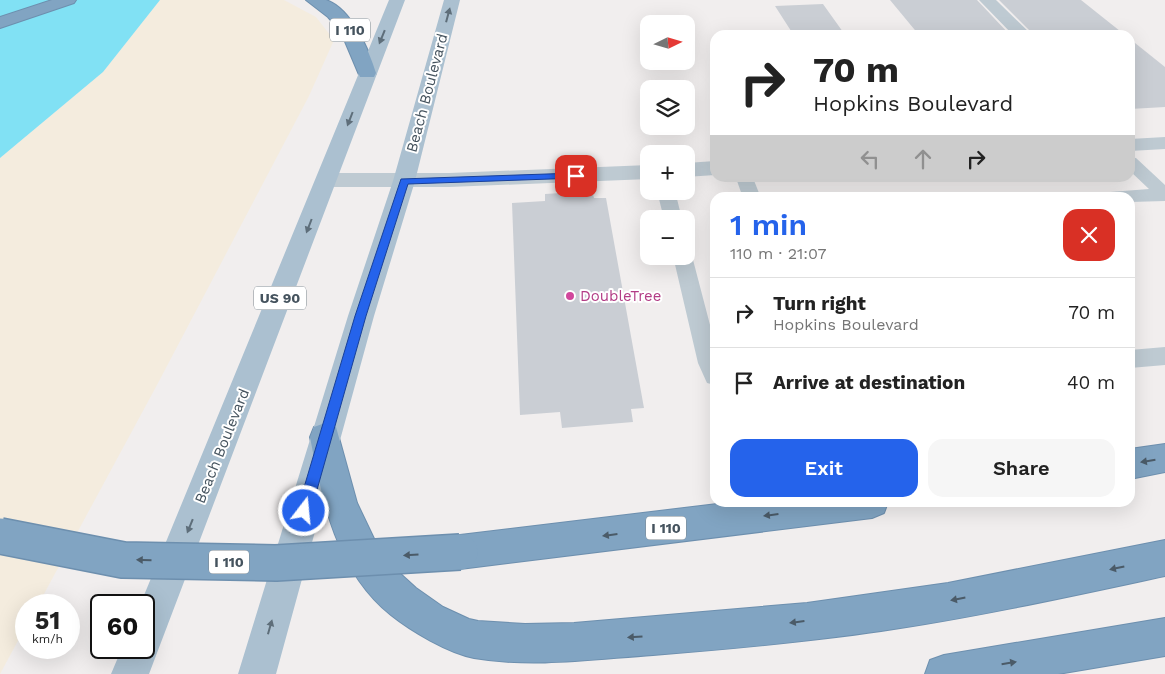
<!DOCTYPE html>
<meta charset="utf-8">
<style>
:root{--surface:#fff;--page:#f6f6f6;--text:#222;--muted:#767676;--line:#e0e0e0;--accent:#2563eb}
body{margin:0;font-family:"Work Sans",sans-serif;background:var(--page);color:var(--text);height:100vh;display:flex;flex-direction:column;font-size:19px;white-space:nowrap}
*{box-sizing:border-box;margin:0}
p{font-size:16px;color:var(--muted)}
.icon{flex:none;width:28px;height:28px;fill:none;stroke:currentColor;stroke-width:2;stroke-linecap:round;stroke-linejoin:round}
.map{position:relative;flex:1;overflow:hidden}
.details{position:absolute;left:710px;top:192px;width:425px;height:315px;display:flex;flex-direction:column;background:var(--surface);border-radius:15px;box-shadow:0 5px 20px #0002}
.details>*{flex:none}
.top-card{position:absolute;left:710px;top:30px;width:425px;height:152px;border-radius:15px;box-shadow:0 5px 20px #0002;background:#fff;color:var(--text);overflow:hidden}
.needle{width:32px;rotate:85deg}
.tools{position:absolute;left:640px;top:15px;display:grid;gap:10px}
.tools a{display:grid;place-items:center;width:55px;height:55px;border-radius:10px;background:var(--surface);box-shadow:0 5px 20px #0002;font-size:25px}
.speed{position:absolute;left:15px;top:594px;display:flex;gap:10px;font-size:25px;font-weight:700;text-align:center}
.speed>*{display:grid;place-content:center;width:65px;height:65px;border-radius:50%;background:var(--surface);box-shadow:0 5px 20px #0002;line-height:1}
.speed small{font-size:12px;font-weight:400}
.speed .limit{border:2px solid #111;border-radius:8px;background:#fff;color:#111}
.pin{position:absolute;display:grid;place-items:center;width:42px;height:42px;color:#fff;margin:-21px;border-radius:10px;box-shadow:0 2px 8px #0006}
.me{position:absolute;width:55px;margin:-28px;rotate:16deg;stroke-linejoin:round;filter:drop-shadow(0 0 4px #0008)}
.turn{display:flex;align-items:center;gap:18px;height:105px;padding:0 20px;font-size:22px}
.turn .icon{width:65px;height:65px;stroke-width:2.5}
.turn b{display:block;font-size:35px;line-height:42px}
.lanes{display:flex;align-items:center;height:48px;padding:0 20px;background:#0003;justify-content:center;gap:25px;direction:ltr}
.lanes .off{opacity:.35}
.round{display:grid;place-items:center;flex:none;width:52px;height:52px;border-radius:15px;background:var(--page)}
.headline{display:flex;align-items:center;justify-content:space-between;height:85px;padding:0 20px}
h1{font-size:30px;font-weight:600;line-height:38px;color:var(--accent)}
.action{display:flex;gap:10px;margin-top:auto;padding:10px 20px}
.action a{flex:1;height:58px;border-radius:15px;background:var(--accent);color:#fff;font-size:20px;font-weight:600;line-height:58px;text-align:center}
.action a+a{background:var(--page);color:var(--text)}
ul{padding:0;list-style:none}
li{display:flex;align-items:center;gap:15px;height:70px;padding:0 20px;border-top:1px solid var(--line)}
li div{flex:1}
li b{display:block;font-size:19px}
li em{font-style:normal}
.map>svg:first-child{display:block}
.sand{fill:#f4ecde}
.water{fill:#81e1f4}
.building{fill:#caced4}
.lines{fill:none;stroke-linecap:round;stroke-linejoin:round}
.highway-casing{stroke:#6d8fae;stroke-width:2}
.lane{fill:#becad2;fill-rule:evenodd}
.street{fill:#becad2;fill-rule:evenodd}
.primary{fill:#abc0d0;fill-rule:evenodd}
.highway{fill:#81a4c2;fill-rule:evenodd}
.highway-bridge-casing{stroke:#6d8fae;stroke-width:38;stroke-linecap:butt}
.highway-bridge{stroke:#81a4c2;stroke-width:35}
.oneway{fill:#5e6e7a}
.oneway2{fill:#4b5b68}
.route{fill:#2563eb;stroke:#184099}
.hotel-dot{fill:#d1479c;stroke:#fff;stroke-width:2}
.labels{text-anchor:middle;stroke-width:4;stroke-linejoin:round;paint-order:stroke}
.shield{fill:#fff;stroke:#7d878e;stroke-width:1}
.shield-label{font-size:14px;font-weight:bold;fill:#45535e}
.street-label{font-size:15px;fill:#45535e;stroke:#fff}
.hotel-label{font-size:15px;fill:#b23c85;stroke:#fff;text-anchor:start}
</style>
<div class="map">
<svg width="1165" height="674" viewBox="0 0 1165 674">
<rect width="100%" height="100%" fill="#f1eeee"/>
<!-- sand -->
<path class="sand" d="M 160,0 L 284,0 L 316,17 L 334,40 L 309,96 L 157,385 L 38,605 L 26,605 L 26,626 L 0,674 L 0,158 L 103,72 Z"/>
<!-- water -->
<path class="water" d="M 0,0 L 160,0 L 103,72 L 0,158 Z"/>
<!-- building -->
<path class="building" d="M 890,0 L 977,0 L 1010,35 L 919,35 Z
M 999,0 L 1081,0 L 1125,35 L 1034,35 Z
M 823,4 L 843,32 L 793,34 L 775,6 Z
M 1130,39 L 1165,67 L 1165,107 L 1130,109 Z
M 592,191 L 594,198 L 606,198 L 644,408 L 631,409 L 633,422 L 562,428 L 560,412 L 520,415 L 512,203 L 545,201 L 545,194 Z"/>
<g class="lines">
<defs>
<path id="highway" d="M 52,0 L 76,0 L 74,3 L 0,28 L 0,17 Z
M 306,0 C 312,0 320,0 326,0 C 351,8 369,50 376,73 L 374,77 L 360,77 L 341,32 L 328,17 Z
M 325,423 L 336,427 L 357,503 L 377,545 L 394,568 L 416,588 L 443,607 L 469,619 L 478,621 L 525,624 L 574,623 L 807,603 L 948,583 L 1165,540 L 1165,576 C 1071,596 977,617 881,631 C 806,642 729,649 653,655 C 594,659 533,668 474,658 C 448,653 411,631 391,615 C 337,572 322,501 310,437 L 314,427 Z
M 1165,444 L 1165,472 L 1130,479 L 1130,449 Z
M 734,502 L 888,502 L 884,513 L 872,518 L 460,569 L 448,564 L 443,552 L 448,540 L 460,535 Z
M 1165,618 L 1165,656 L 1058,674 L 925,674 L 930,660 L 944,655 Z"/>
</defs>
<!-- highway casing -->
<use href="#highway" class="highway-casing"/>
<!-- lane -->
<path class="lane" d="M 1130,157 L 1136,158 L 1165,185 L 1165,201 L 1130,202 L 1130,198 L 1102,198 L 1104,194 L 1110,192 L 1149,189 L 1130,171 Z
M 736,178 L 753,178 L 761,198 L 743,198 Z
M 657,191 L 675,191 L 682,219 L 664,219 Z
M 686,250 L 692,256 L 715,344 L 715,385 L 707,383 L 698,363 L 673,256 L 686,256 Z
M 1165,347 L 1165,365 L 1130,368 L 1130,350 Z"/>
<!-- street -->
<path class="street" d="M 979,0 L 996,0 L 1032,35 L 1013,35 Z
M 1165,137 L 1165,149 L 1130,151 L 1130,139 Z
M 715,161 L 715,175 L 686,177 L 686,163 Z
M 649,165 L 649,179 L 449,187 L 327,187 L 319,185 L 316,180 L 319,175 L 327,173 L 449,173 Z"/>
<!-- primary -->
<path class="primary" d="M 389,0 L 405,0 L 149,674 L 111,674 L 122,648 L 144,648 L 144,605 L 140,605 Z
M 444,0 L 460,0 L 415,181 L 374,316 L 276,674 L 238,674 L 348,316 L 393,181 Z"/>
<!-- highway -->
<use href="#highway" class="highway"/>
<defs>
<path id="highway-bridge" d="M 0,536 L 123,560 L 276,563 L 460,552"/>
</defs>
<!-- highway-bridge casing -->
<use href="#highway-bridge" class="highway-bridge-casing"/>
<!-- highway-bridge -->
<use href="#highway-bridge" class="highway-bridge"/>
</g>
<!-- one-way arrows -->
<defs><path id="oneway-solid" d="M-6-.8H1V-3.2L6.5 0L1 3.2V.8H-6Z" transform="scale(1.25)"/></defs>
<g class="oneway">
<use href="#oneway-solid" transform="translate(448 15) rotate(-75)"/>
<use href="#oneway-solid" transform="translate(382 37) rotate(112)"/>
<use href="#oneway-solid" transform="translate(350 119) rotate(111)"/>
<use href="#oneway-solid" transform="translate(309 226) rotate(111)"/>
<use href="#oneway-solid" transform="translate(190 526) rotate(112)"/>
<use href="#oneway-solid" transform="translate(270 627) rotate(-74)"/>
</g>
<g class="oneway2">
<use href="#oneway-solid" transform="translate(1148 461) rotate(171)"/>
<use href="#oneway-solid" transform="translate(771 515) rotate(173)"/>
<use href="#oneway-solid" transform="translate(610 535) rotate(173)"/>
<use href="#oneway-solid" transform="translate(411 555) rotate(177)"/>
<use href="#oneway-solid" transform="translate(144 560) rotate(-179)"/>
<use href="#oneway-solid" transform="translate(1117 568) rotate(168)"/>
<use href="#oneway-solid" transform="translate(958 599) rotate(169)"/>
<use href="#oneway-solid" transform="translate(797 622) rotate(173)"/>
<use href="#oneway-solid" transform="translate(635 637) rotate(176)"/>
<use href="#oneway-solid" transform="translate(1009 663) rotate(-9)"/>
</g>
<!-- route -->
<path class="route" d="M 576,173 L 580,176 L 579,178 L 408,184 L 366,316 L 311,511 L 309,516 L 304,518 L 299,516 L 297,511 L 355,316 L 401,179 Z"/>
<!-- markers -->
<circle class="hotel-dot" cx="570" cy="296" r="5"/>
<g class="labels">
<!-- shield labels -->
<g class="shield">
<rect x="330" y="18.5" width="40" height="23" rx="4"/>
<rect x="254" y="286.5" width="52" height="23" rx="4"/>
<rect x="646" y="516.5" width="40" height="23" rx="4"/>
<rect x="209" y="550.5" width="40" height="23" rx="4"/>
</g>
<g class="shield-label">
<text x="350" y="35">I 110</text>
<text x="280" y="303">US 90</text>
<text x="666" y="533">I 110</text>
<text x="229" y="567">I 110</text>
</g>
<!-- street labels -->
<g class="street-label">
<text transform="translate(427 93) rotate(-75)" y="5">Beach Boulevard</text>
<text transform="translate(222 446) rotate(-68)" y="5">Beach Boulevard</text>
</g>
<!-- hotel labels -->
<g class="hotel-label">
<text x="580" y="301">DoubleTree</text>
</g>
</g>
</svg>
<div class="tools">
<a><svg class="needle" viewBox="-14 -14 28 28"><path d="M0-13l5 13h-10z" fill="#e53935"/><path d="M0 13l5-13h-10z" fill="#767676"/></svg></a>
<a><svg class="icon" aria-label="layers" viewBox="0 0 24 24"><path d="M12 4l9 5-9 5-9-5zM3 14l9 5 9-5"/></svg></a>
<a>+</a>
<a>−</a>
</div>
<div class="speed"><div>51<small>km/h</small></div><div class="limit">60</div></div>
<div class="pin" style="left:576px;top:176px;background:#d93025"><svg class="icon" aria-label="arrive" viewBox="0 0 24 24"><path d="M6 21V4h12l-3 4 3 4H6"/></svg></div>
<svg class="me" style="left:304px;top:511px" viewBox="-20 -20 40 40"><circle r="17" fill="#2563eb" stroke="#fff" stroke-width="3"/><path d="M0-11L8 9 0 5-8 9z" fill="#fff"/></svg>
<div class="top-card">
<div class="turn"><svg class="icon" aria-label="right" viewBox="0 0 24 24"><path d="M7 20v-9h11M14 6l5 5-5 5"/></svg><div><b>70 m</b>Hopkins Boulevard</div></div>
<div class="lanes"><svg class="icon off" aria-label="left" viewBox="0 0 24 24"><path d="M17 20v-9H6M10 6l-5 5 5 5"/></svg><svg class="icon off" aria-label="ahead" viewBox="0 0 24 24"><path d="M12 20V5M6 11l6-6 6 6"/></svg><svg class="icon" aria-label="right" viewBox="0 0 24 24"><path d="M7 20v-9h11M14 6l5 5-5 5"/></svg></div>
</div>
<section class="details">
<div class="headline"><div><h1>1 min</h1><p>110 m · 21:07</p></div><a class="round" style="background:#d93025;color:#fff"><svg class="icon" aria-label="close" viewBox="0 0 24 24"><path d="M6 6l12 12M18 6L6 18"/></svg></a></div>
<ul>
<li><svg class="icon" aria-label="right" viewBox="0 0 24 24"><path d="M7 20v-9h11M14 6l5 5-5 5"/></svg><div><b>Turn right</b><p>Hopkins Boulevard</p></div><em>70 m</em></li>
<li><svg class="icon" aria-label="arrive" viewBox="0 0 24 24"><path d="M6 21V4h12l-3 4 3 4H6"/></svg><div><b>Arrive at destination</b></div><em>40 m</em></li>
</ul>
<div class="action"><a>Exit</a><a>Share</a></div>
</section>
</div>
